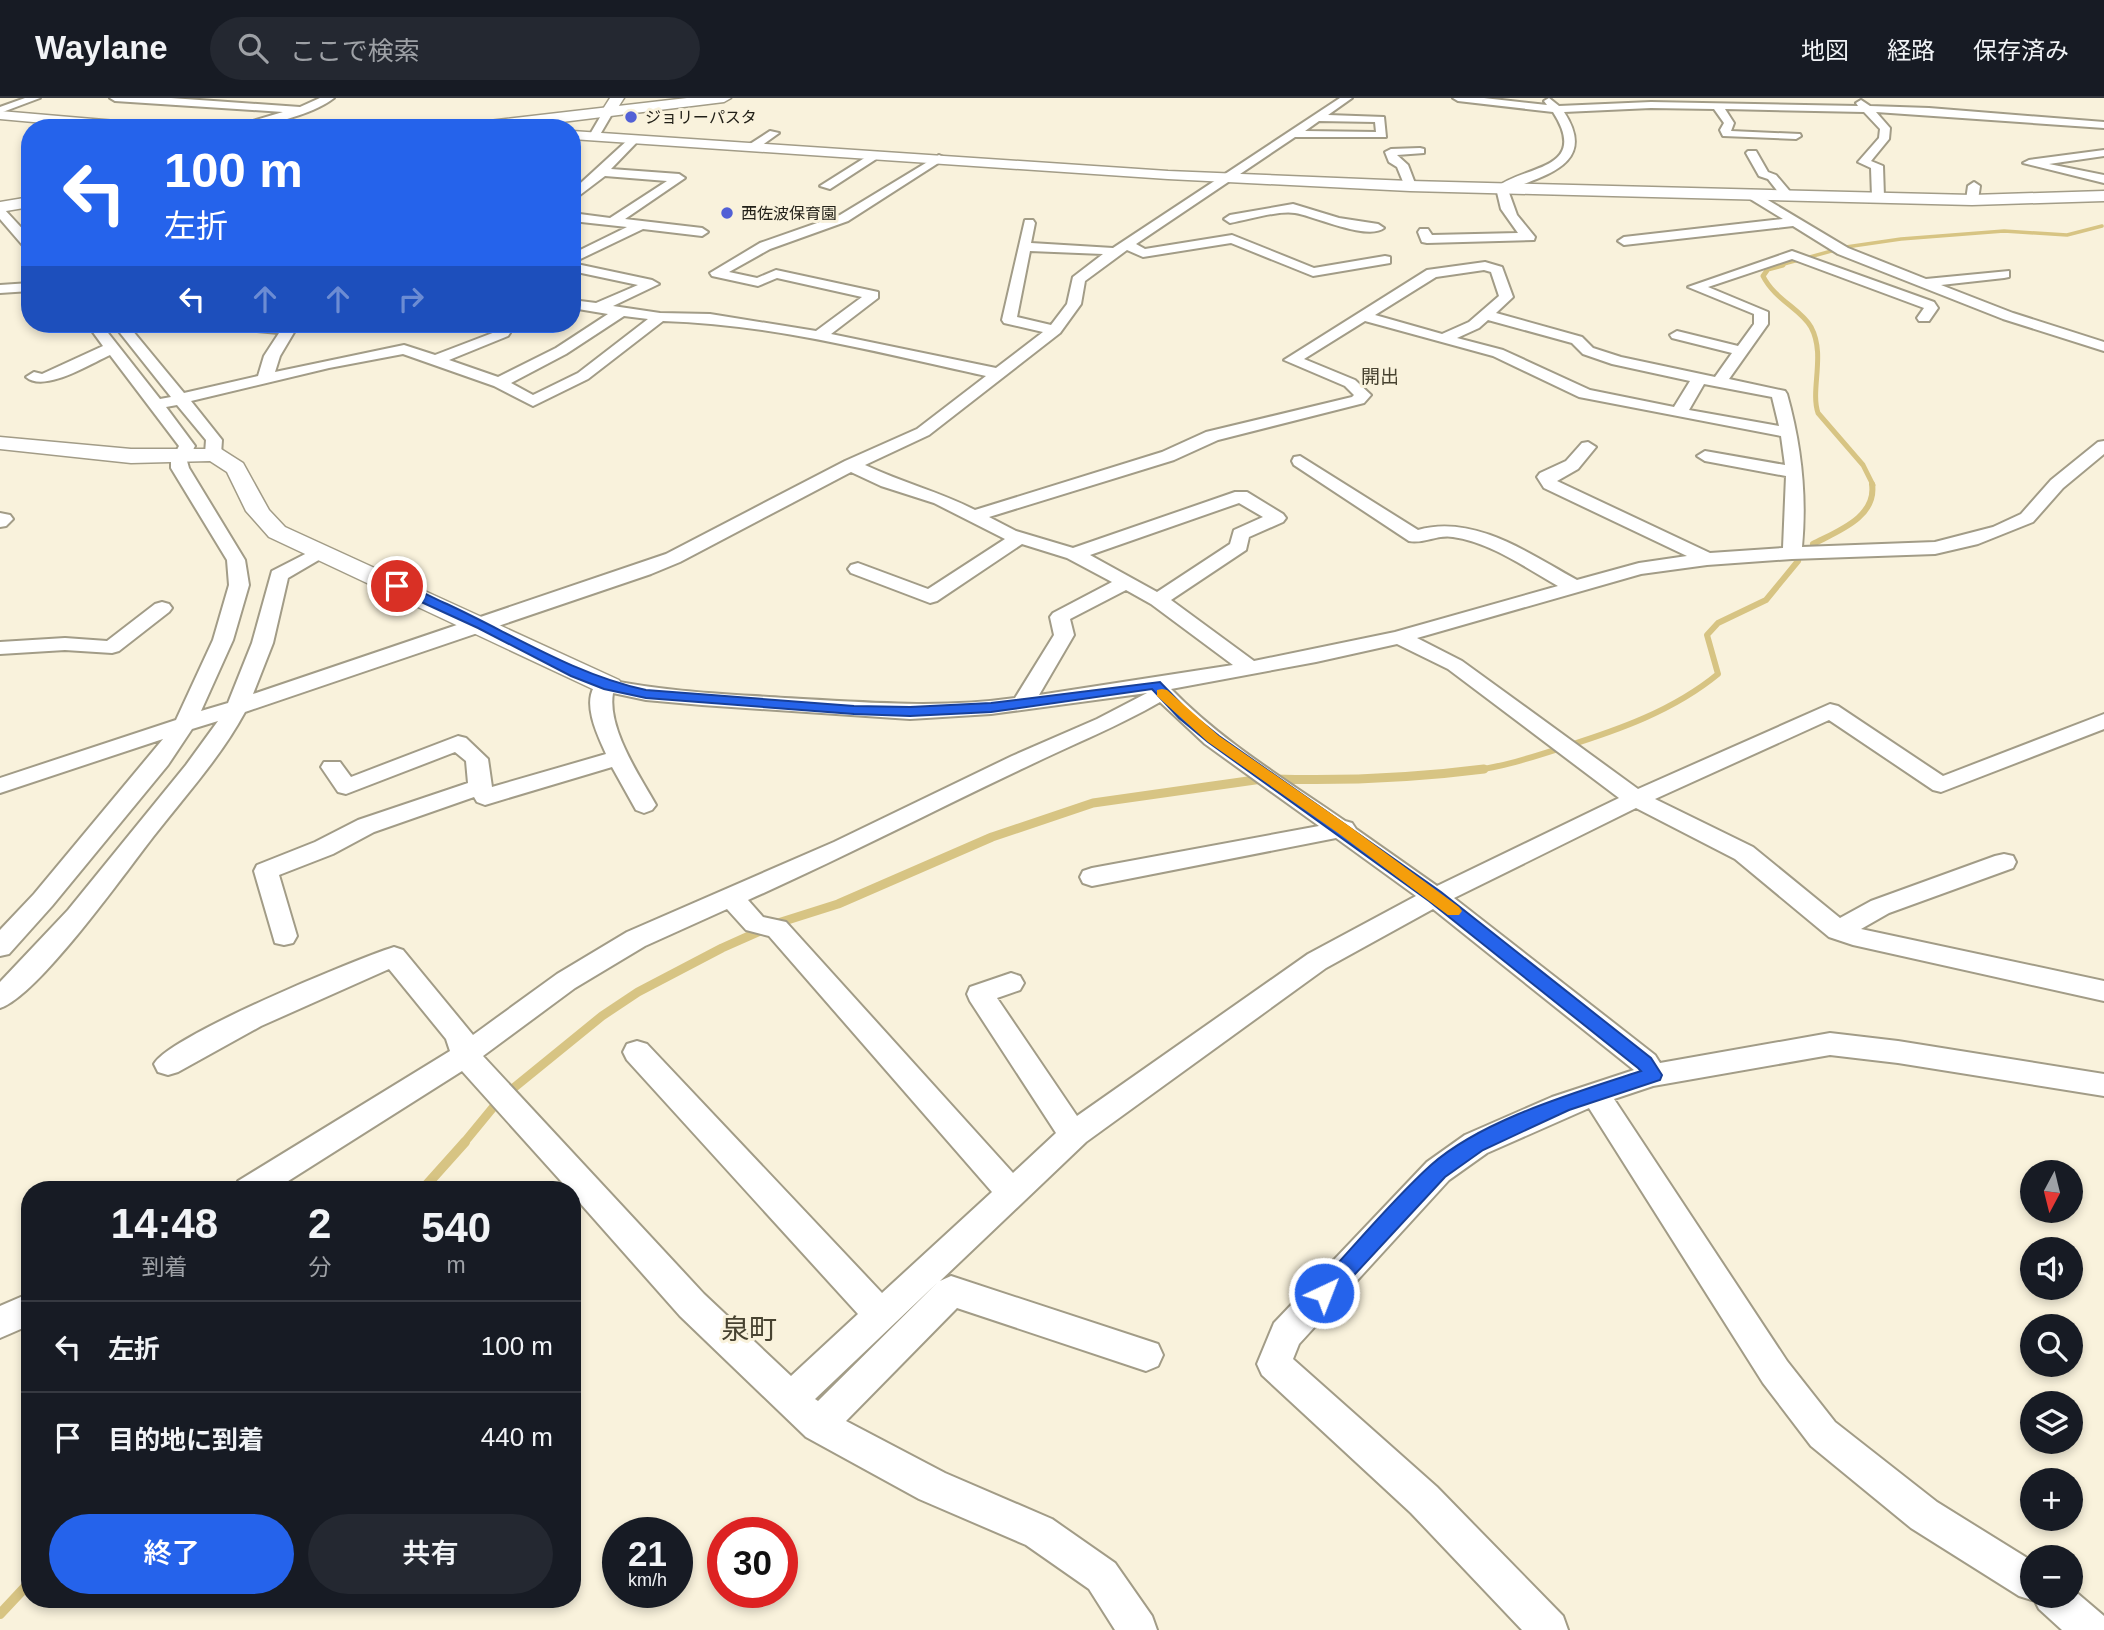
<!DOCTYPE html>
<html lang="ja">
<meta charset="utf-8">
<style>
:root{--surface:#171b24;--page:#242831;--text:#f1f3f6;--muted:#9ea1a6;--line:#363941;--accent:#2563eb}
body{margin:0;font-family:Arial,"Noto Sans JP",sans-serif;background:var(--page);color:var(--text);height:100vh;display:flex;flex-direction:column;font-size:26px;white-space:nowrap}
*{box-sizing:border-box;margin:0}
p{font-size:23px;color:var(--muted)}
.icon{flex:none;width:38px;height:38px;fill:none;stroke:currentColor;stroke-width:2;stroke-linecap:round;stroke-linejoin:round}
.map{position:relative;flex:1;overflow:hidden}
.panel{position:absolute;left:21px;top:1083px;width:560px;height:427px;display:flex;flex-direction:column;background:var(--surface);border-radius:28px;box-shadow:0 4px 10px #0003}
.panel>*{flex:none}
.top-card{position:absolute;left:21px;top:21px;width:560px;height:214px;border-radius:28px;box-shadow:0 4px 10px #0003;background:#2563eb;color:#fff;overflow:hidden}
.needle{width:46px;rotate:187deg}
.buttons{position:absolute;left:2020px;top:1062px;display:grid;gap:14px}
.buttons a{display:grid;place-items:center;width:63px;height:63px;border-radius:50%;background:var(--surface);box-shadow:0 4px 10px #0003;font-size:35px}
.speed{position:absolute;left:602px;top:1419px;display:flex;gap:14px;font-size:35px;font-weight:700;text-align:center}
.speed>*{display:grid;place-content:center;width:91px;height:91px;border-radius:50%;background:var(--surface);box-shadow:0 4px 10px #0003;line-height:1}
.speed small{font-size:18px;font-weight:400}
.speed .limit{border:10px solid #d22;background:#fff;color:#111}
.pin{position:absolute;display:grid;place-items:center;width:60px;height:60px;color:#fff;margin:-30px;border:4px solid #fff;border-radius:50%;box-shadow:0 2px 7px #0007}
.me{position:absolute;width:77px;margin:-38px;rotate:43deg;stroke-linejoin:round;filter:drop-shadow(0 0 5px #0008)}
.turn{display:flex;align-items:center;gap:24px;height:147px;padding:0 28px;font-size:32px}
.turn .icon{width:91px;height:91px;stroke-width:2.5}
.turn b{display:block;font-size:49px;line-height:60px}
.lanes{display:flex;align-items:center;height:66px;padding:0 28px;background:#0003;justify-content:center;gap:35px;direction:ltr}
.lanes .off{opacity:.35}
.eta{display:flex;justify-content:space-evenly;align-items:center;height:119px;text-align:center}
.eta b{font-size:42px;font-weight:600;line-height:49px}
.primary-button{display:flex;gap:14px;margin-top:auto;padding:14px 28px}
.primary-button a{flex:1;height:80px;border-radius:42px;background:var(--accent);color:#fff;font-size:28px;font-weight:600;line-height:80px;text-align:center}
.primary-button a+a{background:var(--page);color:var(--text)}
ul{padding:0;list-style:none}
li{display:flex;align-items:center;gap:21px;height:91px;padding:0 28px;border-top:2px solid var(--line)}
li div{flex:1}
li b{display:block;font-size:26px}
li em{font-style:normal}
header{display:flex;align-items:center;gap:42px;box-sizing:border-box;height:98px;padding:0 35px;background:var(--surface);border-bottom:2px solid var(--line)}
header strong{font-size:33px}
nav{display:flex;gap:38px;margin-inline-start:auto;font-size:24px}
.search{width:490px;height:63px;background:var(--page);display:flex;align-items:center;gap:18px;box-sizing:border-box;padding:0 24px;border-radius:38px;color:var(--muted);font-size:26px}
.map>svg:first-child{display:block}
.lines{fill:none;stroke-linecap:round;stroke-linejoin:round}
.stream-far4{stroke:#d7c483;stroke-width:3.5}
.stream-far3{stroke:#d7c483;stroke-width:5}
.stream-far2{stroke:#d7c483;stroke-width:6}
.stream-far1{stroke:#d7c483;stroke-width:9}
.stream{stroke:#d7c483;stroke-width:10}
.minor-casing{stroke:#a29c87;stroke-width:4}
.tertiary-casing{stroke:#a29c87;stroke-width:3}
.secondary-casing{stroke:#a29c87;stroke-width:3}
.minor{fill:#fff;fill-rule:evenodd}
.tertiary{fill:#fff;fill-rule:evenodd}
.secondary{fill:#fff;fill-rule:evenodd}
.route{fill:#2563eb;stroke:#184099;stroke-width:2}
.slow{fill:#f59e0b}
.poi-dot{fill:#5260d6;stroke:#f9f2dc;stroke-width:2.5}
.labels{text-anchor:middle;stroke-width:6;stroke-linejoin:round;paint-order:stroke}
.far-poi-label{font-size:16px;fill:#222018;stroke:#f9f2dc;text-anchor:start}
.far-quarter-label{font-size:19px;fill:#474230;stroke:#f9f2dc}
.near-quarter-label{font-size:28px;fill:#474230;stroke:#f9f2dc}
</style>
<header>
<strong>Waylane</strong>
<div class="search"><svg class="icon" aria-label="search" viewBox="0 0 24 24"><circle cx="10" cy="10" r="6"/><path d="M15 15l6 6"/></svg>ここで検索</div>
<nav><a>地図</a><a>経路</a><a>保存済み</a></nav>
</header>
<div class="map">
<svg width="2104" height="1532" viewBox="0 0 2104 1532">
<rect width="100%" height="100%" fill="#f9f2dc"/>
<g class="lines">
<!-- stream-far4 -->
<path class="stream-far4" d="M 1777,168 L 1846,149 L 1901,141 L 2004,133 L 2067,137 L 2102,128"/>
<!-- stream-far3 -->
<path class="stream-far3" d="M 1783,167 L 1768,171 L 1763,178 C 1775,202 1801,211 1811,229 C 1826,257 1810,291 1818,315 L 1863,367 L 1873,387"/>
<!-- stream-far2 -->
<path class="stream-far2" d="M 1813,446 C 1838,433 1877,419 1872,386
M 1470,673 C 1503,669 1533,659 1564,649 C 1618,632 1673,613 1718,576 L 1707,537 L 1718,525 L 1766,502 L 1798,463"/>
<!-- stream-far1 -->
<path class="stream-far1" d="M 1275,681 C 1346,683 1414,680 1484,671
M 463,1046 L 500,1001 L 602,918 L 638,894 L 722,850 L 778,825 L 838,806 L 992,739 L 1093,705 L 1262,681"/>
<!-- stream -->
<path class="stream" d="M 422,1092 L 465,1044
M 0,1516 L 30,1484"/>
<defs>
<path id="minor" d="M 25,0 L 40,0 L 0,15 L 0,9 Z
M 110,0 L 171,0 L 300,9 L 320,0 L 334,0 C 311,18 259,30 229,30 L 283,14 L 115,3 Z
M 1340,0 L 1352,0 L 1328,17 L 1384,19 L 1386,39 L 1295,39 L 1136,146 L 1145,151 L 1232,137 L 1314,170 L 1385,158 L 1390,159 L 1390,165 L 1313,178 L 1231,145 L 1143,159 L 1127,152 L 1085,183 L 1081,206 L 1060,235 L 929,337 L 865,367 C 901,384 940,394 975,412 L 1162,354 L 1206,334 L 1352,299 L 1354,297 L 1345,288 L 1284,262 L 1427,172 L 1485,164 L 1502,169 L 1513,199 L 1496,215 L 1582,239 L 1593,250 L 1621,259 L 1715,279 L 1732,255 L 1672,240 L 1670,237 L 1677,233 L 1738,248 L 1754,226 L 1754,216 L 1688,189 L 1792,153 L 1934,204 L 1938,210 L 1929,223 L 1919,223 L 1917,220 L 1924,210 L 1792,161 L 1708,189 L 1768,214 L 1768,226 L 1729,281 L 1785,293 L 1787,296 C 1801,346 1807,396 1802,449 L 1935,444 L 1993,429 L 2021,416 L 2051,382 L 2098,344 L 2104,343 L 2104,356 L 2063,390 L 2033,424 L 1978,446 L 1935,456 L 1792,461 L 1707,467 L 1641,476 L 1417,540 L 1462,563 L 1638,691 L 1830,606 L 1838,608 L 1943,678 L 2104,616 L 2104,631 L 1941,694 L 1933,692 L 1829,622 L 1655,701 L 1753,749 L 1840,820 L 1871,803 L 1995,758 L 2004,756 L 2013,758 L 2016,764 L 2013,770 L 1889,815 L 1861,831 L 2104,883 L 2104,903 L 1853,847 L 1829,839 L 1735,761 L 1636,710 L 1454,800 L 1655,957 L 1660,965 L 1830,935 L 1898,943 L 2104,976 L 2104,998 L 1898,965 L 1830,957 L 1653,988 L 1614,1001 L 1787,1263 L 1835,1324 L 1937,1404 L 2032,1463 L 2032,1498 L 2070,1498 L 2070,1489 L 2104,1518 L 2104,1532 L 2062,1532 L 2039,1511 L 2035,1503 L 2019,1498 L 1911,1430 L 1811,1348 L 1763,1285 L 1589,1010 L 1487,1055 L 1449,1082 L 1299,1246 L 1293,1261 L 1437,1389 L 1563,1518 L 1568,1532 L 1522,1532 L 1411,1415 L 1262,1277 L 1257,1266 L 1274,1225 L 1427,1064 L 1465,1037 L 1552,999 L 1634,972 L 1433,811 L 1326,870 L 1086,1044 L 940,1183 L 951,1178 L 1158,1246 L 1163,1257 L 1158,1268 L 1146,1273 L 957,1210 L 846,1323 L 945,1375 L 1052,1421 L 1115,1465 L 1152,1518 L 1157,1532 L 1115,1532 L 1089,1491 L 1026,1447 L 919,1401 L 806,1339 L 680,1218 L 572,1096 L 572,1092 L 569,1092 L 462,973 L 274,1092 L 234,1092 L 238,1083 L 450,953 L 446,941 L 389,871 L 261,928 L 178,974 L 168,977 L 158,974 L 154,966 C 169,938 356,861 394,849 L 403,852 L 473,937 L 557,876 L 627,834 L 834,744 L 1012,658 L 1097,621 L 1147,595 L 991,616 L 910,621 L 702,607 L 646,602 L 613,595 C 607,630 639,677 656,707 L 652,712 L 644,715 L 636,712 L 612,669 L 485,707 L 477,704 L 474,699 L 374,734 L 333,756 L 279,777 L 297,838 L 293,845 L 284,847 L 275,845 L 254,773 L 257,767 L 315,744 L 358,722 L 468,685 L 466,663 L 455,654 L 346,696 L 338,694 L 321,669 L 324,664 L 340,664 L 351,679 L 458,638 L 466,640 L 488,661 L 492,689 L 606,656 C 598,638 583,608 594,589 L 609,582 C 667,594 726,596 785,600 C 862,604 938,611 1015,600 L 1054,537 L 1050,519 L 1053,515 L 1112,484 L 1067,460 L 1022,446 L 937,503 L 930,505 L 851,475 L 848,471 L 851,467 L 858,465 L 928,491 L 1005,441 L 934,405 L 881,388 L 851,374 L 680,464 L 651,476 L 245,614 C 220,660 185,698 153,739 C 125,775 37,899 0,910 L 0,884 L 68,812 L 186,667 L 218,623 L 192,631 L 168,667 L 52,808 L 9,856 L 0,858 L 0,832 L 34,796 L 163,641 L 0,695 L 0,680 L 176,622 L 213,542 L 229,487 L 227,462 L 171,370 L 171,363 L 179,348 L 110,257 C 90,266 44,295 26,279 L 34,274 L 42,276 L 103,248 L 87,226 L 101,226 L 160,301 L 171,299 L 113,226 L 127,226 L 184,295 L 258,278 L 264,258 L 279,235 L 245,232 L 240,231 L 239,226 L 294,228 L 296,231 L 280,258 L 275,274 L 404,247 L 435,257 L 503,231 L 510,235 L 508,238 L 449,262 L 498,279 L 556,250 L 608,216 L 572,210 L 572,202 L 596,205 L 638,187 L 572,173 L 572,165 L 652,182 L 659,186 L 613,208 L 660,215 L 710,216 L 816,233 L 862,199 L 777,180 L 758,188 L 712,178 L 710,175 L 760,145 L 840,117 L 939,57 L 945,60 L 943,62 L 848,123 L 770,151 L 729,174 L 757,180 L 776,172 L 878,194 L 878,200 L 831,236 L 996,270 L 1043,234 L 1004,225 L 1002,222 L 1025,122 L 1033,122 L 1035,125 L 1031,145 L 1113,150 ZM 1319,23 L 1375,24 L 1376,34 L 1305,33 ZM 1030,153 L 1103,156 L 1073,179 L 1067,206 L 1051,227 L 1017,219 ZM 1484,172 L 1491,174 L 1499,198 L 1469,224 L 1442,236 L 1375,217 L 1436,179 ZM 624,218 L 648,221 L 578,275 L 533,297 L 511,285 L 566,256 ZM 1488,222 L 1572,245 L 1583,256 L 1612,266 L 1690,283 L 1674,309 L 1590,292 L 1503,252 L 1457,240 L 1479,230 ZM 663,223 C 772,226 880,255 986,278 L 917,331 L 845,363 L 666,456 L 253,596 L 273,545 L 288,480 L 329,456 L 320,450 L 313,452 L 272,473 L 252,545 L 228,605 L 201,613 L 233,542 L 249,487 L 245,462 L 189,370 L 187,363 L 195,348 L 166,309 L 177,307 L 206,342 L 205,356 L 213,361 L 221,356 L 222,342 L 191,303 L 329,270 L 403,256 L 494,288 L 533,308 L 588,281 ZM 1365,223 L 1493,258 L 1579,299 L 1781,338 L 1785,367 L 1705,353 L 1697,358 L 1705,363 L 1786,378 L 1783,450 L 1710,455 L 1557,383 L 1578,371 L 1596,349 L 1588,344 L 1582,345 L 1566,363 L 1540,375 L 1537,379 L 1544,390 L 1687,458 L 1639,465 L 1577,482 C 1530,456 1474,416 1418,432 L 1300,358 L 1294,359 L 1292,363 L 1294,367 L 1409,443 C 1424,446 1438,436 1453,439 C 1490,444 1526,470 1558,488 L 1395,534 L 1254,563 L 1171,502 L 1246,452 L 1249,439 L 1283,424 L 1286,420 L 1283,416 L 1247,394 L 1235,394 L 1073,450 L 1016,433 L 989,419 L 1174,362 L 1218,342 L 1364,305 L 1371,297 L 1355,282 L 1304,261 ZM 1704,286 L 1772,299 L 1779,328 L 1689,312 ZM 1239,405 L 1263,419 L 1234,432 L 1230,446 L 1157,494 L 1090,457 ZM 1126,492 L 1151,506 L 1233,567 L 1039,597 L 1074,537 L 1070,521 ZM 1397,546 L 1448,571 L 1619,700 L 1437,788 L 1356,731 L 1352,725 L 1345,723 C 1286,682 1221,643 1171,591 L 1316,564 ZM 1160,604 L 1205,646 L 1319,728 L 1092,770 L 1083,773 L 1080,779 L 1083,785 L 1092,788 L 1336,740 L 1416,798 L 1308,856 L 1077,1018 L 997,900 L 1020,892 L 1024,885 L 1020,878 L 1011,875 L 970,889 L 967,896 L 970,903 L 1056,1035 L 1013,1075 L 786,824 L 763,819 L 748,802 C 842,760 933,713 1026,669 C 1071,647 1117,629 1160,604 ZM 727,811 L 746,832 L 769,838 L 992,1094 L 882,1195 L 647,946 L 637,943 L 627,946 L 623,954 L 627,962 L 858,1216 L 791,1278 L 704,1196 L 483,958 L 575,890 L 645,848 ZM 938,1184 L 818,1303 L 815,1301 Z
M 1453,0 L 1484,0 L 1547,7 L 1544,3 L 1549,0 L 1559,8 L 1651,4 L 1858,8 L 1856,5 L 1861,2 L 1870,8 L 1929,10 L 2104,24 L 2104,30 L 1876,14 L 1890,30 L 1889,41 L 1871,63 L 1883,68 L 1884,99 L 1878,103 L 1872,99 L 1871,70 L 1858,64 L 1879,40 L 1880,31 L 1864,14 L 1725,11 L 1734,25 L 1731,33 L 1800,36 L 1801,38 L 1796,41 L 1723,38 L 1720,32 L 1724,25 L 1714,11 L 1651,10 L 1564,14 C 1598,66 1545,77 1508,92 L 1517,117 L 1535,139 L 1534,142 L 1427,145 L 1422,144 L 1418,134 L 1420,131 L 1428,131 L 1432,137 L 1518,135 L 1501,111 L 1496,90 C 1523,67 1591,73 1553,14 L 1458,3 Z
M 606,9 L 615,11 L 598,40 L 590,40 L 589,38 Z
M 770,33 L 779,35 L 758,50 L 750,50 L 750,46 Z
M 631,39 L 640,41 L 611,71 L 679,76 L 685,80 L 625,121 L 702,130 L 708,134 L 702,138 L 643,131 L 572,165 L 572,156 L 627,129 L 572,123 L 572,115 L 610,120 L 667,83 L 605,78 L 572,103 L 572,93 Z
M 1420,50 L 1424,51 L 1424,55 L 1397,57 L 1408,67 L 1416,88 L 1406,91 L 1397,69 L 1389,64 L 1385,54 L 1391,51 Z
M 2104,52 L 2104,58 L 2049,66 L 2104,77 L 2104,85 L 2023,65 L 2029,62 Z
M 1748,53 L 1756,53 L 1768,74 L 1776,77 L 1793,97 L 1791,100 L 1783,100 L 1768,81 L 1759,78 L 1746,55 Z
M 874,54 L 884,56 L 830,91 L 820,88 Z
M 1974,84 L 1980,88 L 1978,102 L 1972,106 L 1966,102 L 1968,88 Z
M 1751,92 L 1848,150 L 1926,181 L 2009,173 L 2009,179 L 2004,180 L 1941,187 L 2013,215 L 2104,244 L 2104,253 L 2003,221 L 1838,156 L 1793,128 L 1624,147 L 1618,143 L 1624,139 L 1783,121 L 1747,99 L 1745,96 Z
M 1293,106 L 1339,120 L 1378,126 L 1384,130 C 1368,143 1314,118 1295,115 C 1279,112 1247,122 1230,125 L 1224,121 L 1230,117 Z
M 0,110 L 4,111 L 30,139 L 30,151 L 25,150 L 0,121 Z
M 30,185 L 30,193 L 0,195 L 0,187 Z
M 0,415 L 10,417 L 13,421 L 6,428 L 0,429 Z
M 162,504 L 169,506 L 172,510 L 169,514 L 119,553 L 112,555 L 65,552 L 0,556 L 0,544 L 65,540 L 107,543 L 155,506 Z
M 30,1195 L 30,1227 L 0,1240 L 0,1208 Z"/>
<path id="tertiary" d="M 610,0 L 624,0 L 615,14 L 610,15 L 603,11 Z
M 0,13 L 151,26 L 158,30 L 100,30 L 0,21 Z
M 572,33 L 1168,73 L 1410,83 L 1972,97 L 2104,93 L 2104,103 L 1972,107 L 1410,93 L 1168,81 L 572,41 Z
M 0,339 L 131,351 L 221,351 L 243,365 L 269,412 L 285,429 L 619,582 L 623,588 L 619,594 L 609,596 L 599,594 L 269,439 L 246,413 L 227,374 L 210,363 L 131,365 L 0,351 Z"/>
<path id="secondary" d="M 687,0 L 731,0 L 724,4 L 513,30 L 464,30 L 472,25 Z
M 30,99 L 30,109 L 0,114 L 0,104 Z"/>
</defs>
<!-- minor casing -->
<use href="#minor" class="minor-casing"/>
<!-- tertiary casing -->
<use href="#tertiary" class="tertiary-casing"/>
<!-- secondary casing -->
<use href="#secondary" class="secondary-casing"/>
<!-- minor -->
<use href="#minor" class="minor"/>
<!-- tertiary -->
<use href="#tertiary" class="tertiary"/>
<!-- secondary -->
<use href="#secondary" class="secondary"/>
</g>
<!-- route -->
<path class="route" d="M 397,484 C 414,489 431,499 447,506 C 512,536 575,577 646,592 L 854,608 L 910,609 L 991,605 L 1160,584 L 1189,614 L 1219,638 L 1441,794 L 1651,960 L 1662,977 L 1660,982 L 1569,1012 L 1483,1052 L 1445,1079 L 1331,1202 L 1324,1205 L 1316,1202 L 1313,1195 L 1316,1189 C 1353,1150 1391,1103 1431,1067 C 1483,1021 1575,995 1641,973 L 1638,970 L 1429,803 L 1208,644 L 1179,620 L 1152,591 L 991,614 L 910,618 L 854,616 L 646,600 L 604,591 L 571,578 L 478,530 L 393,491 L 393,485 Z"/>
<!-- slow -->
<path class="slow" d="M 1162,591 L 1167,592 L 1219,638 L 1349,728 L 1459,809 L 1462,813 L 1459,817 L 1448,817 L 1338,735 L 1208,644 L 1157,598 L 1157,592 Z"/>
<!-- markers -->
<g class="poi-dot">
<circle cx="631" cy="19" r="7"/>
<circle cx="727" cy="115" r="7"/>
</g>
<g class="labels">
<!-- far-poi labels -->
<g class="far-poi-label">
<text x="645" y="25">ジョリーパスタ</text>
<text x="741" y="121">西佐波保育園</text>
</g>
<!-- far-quarter labels -->
<g class="far-quarter-label">
<text x="1380" y="285">開出</text>
</g>
<!-- near-quarter labels -->
<g class="near-quarter-label">
<text x="749" y="1241">泉町</text>
</g>
</g>
</svg>
<div class="buttons">
<a><svg class="needle" viewBox="-14 -14 28 28"><path d="M0-13l5 13h-10z" fill="#e53935"/><path d="M0 13l5-13h-10z" fill="#9ea1a6"/></svg></a>
<a><svg class="icon" aria-label="sound" viewBox="0 0 24 24"><path d="M4 9h4l5-4v14l-5-4H4zM17 9q2 3 0 6"/></svg></a>
<a><svg class="icon" aria-label="search" viewBox="0 0 24 24"><circle cx="10" cy="10" r="6"/><path d="M15 15l6 6"/></svg></a>
<a><svg class="icon" aria-label="layers" viewBox="0 0 24 24"><path d="M12 4l9 5-9 5-9-5zM3 14l9 5 9-5"/></svg></a>
<a>+</a>
<a>−</a>
</div>
<div class="speed"><div>21<small>km/h</small></div><div class="limit">30</div></div>
<div class="pin" style="left:397px;top:488px;background:#d93025"><svg class="icon" aria-label="arrive" viewBox="0 0 24 24"><path d="M6 21V4h12l-3 4 3 4H6"/></svg></div>
<svg class="me" style="left:1324px;top:1195px" viewBox="-20 -20 40 40"><circle r="17" fill="#2563eb" stroke="#fff" stroke-width="3"/><path d="M0-11L8 9 0 5-8 9z" fill="#fff"/></svg>
<div class="top-card">
<div class="turn"><svg class="icon" aria-label="left" viewBox="0 0 24 24"><path d="M17 20v-9H6M10 6l-5 5 5 5"/></svg><div><b>100 m</b>左折</div></div>
<div class="lanes"><svg class="icon" aria-label="left" viewBox="0 0 24 24"><path d="M17 20v-9H6M10 6l-5 5 5 5"/></svg><svg class="icon off" aria-label="ahead" viewBox="0 0 24 24"><path d="M12 20V5M6 11l6-6 6 6"/></svg><svg class="icon off" aria-label="ahead" viewBox="0 0 24 24"><path d="M12 20V5M6 11l6-6 6 6"/></svg><svg class="icon off" aria-label="right" viewBox="0 0 24 24"><path d="M7 20v-9h11M14 6l5 5-5 5"/></svg></div>
</div>
<section class="panel">
<div class="eta">
<div><b>14:48</b><p>到着</p></div>
<div><b>2</b><p>分</p></div>
<div><b>540</b><p>m</p></div>
</div>
<ul>
<li><svg class="icon" aria-label="left" viewBox="0 0 24 24"><path d="M17 20v-9H6M10 6l-5 5 5 5"/></svg><div><b>左折</b></div><em>100 m</em></li>
<li><svg class="icon" aria-label="arrive" viewBox="0 0 24 24"><path d="M6 21V4h12l-3 4 3 4H6"/></svg><div><b>目的地に到着</b></div><em>440 m</em></li>
</ul>
<div class="primary-button"><a>終了</a><a>共有</a></div>
</section>
</div>
